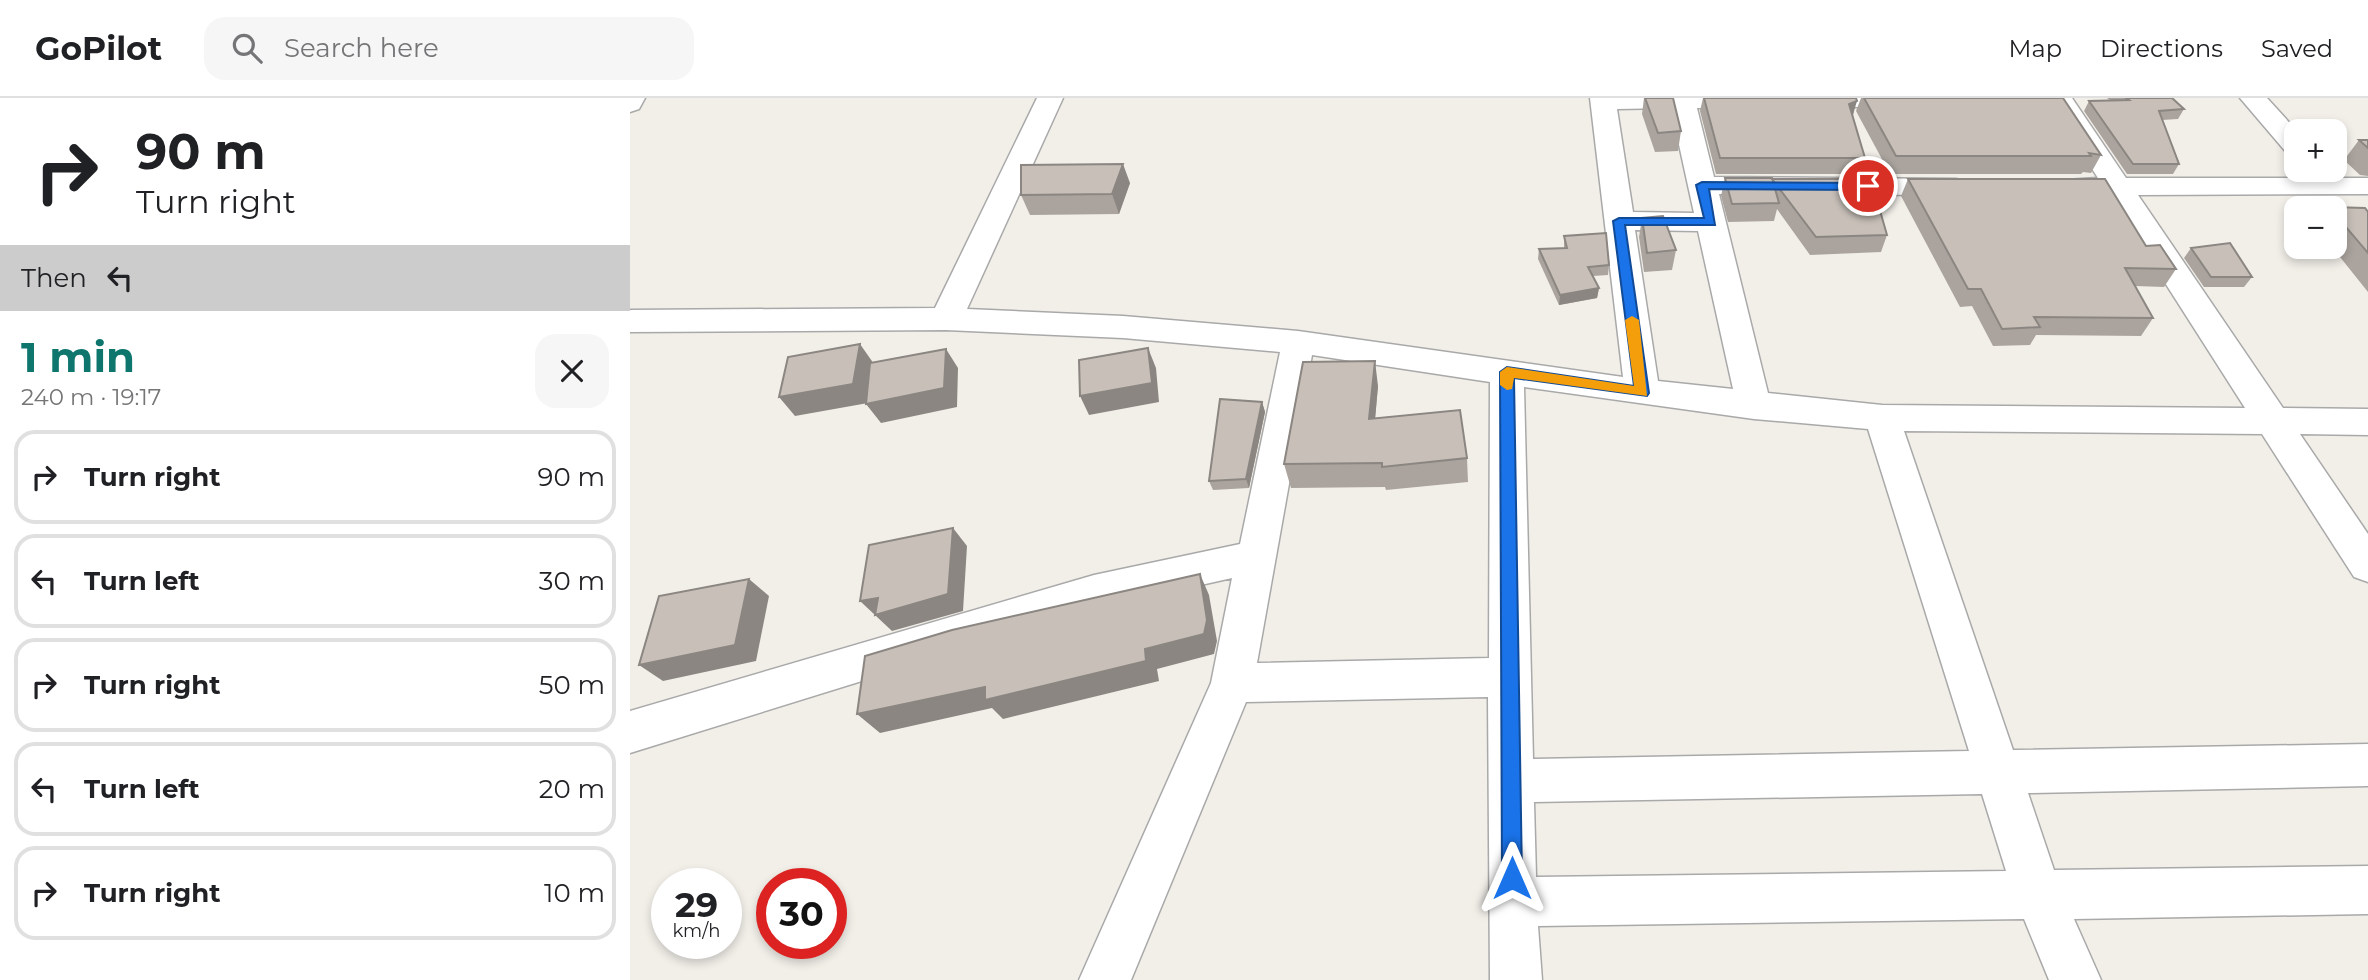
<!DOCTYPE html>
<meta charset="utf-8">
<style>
:root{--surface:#fff;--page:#f6f6f6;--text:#202124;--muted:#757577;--line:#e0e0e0;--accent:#0f766e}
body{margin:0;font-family:Montserrat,sans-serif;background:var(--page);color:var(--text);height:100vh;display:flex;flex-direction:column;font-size:26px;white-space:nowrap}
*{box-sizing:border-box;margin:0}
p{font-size:23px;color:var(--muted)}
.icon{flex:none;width:38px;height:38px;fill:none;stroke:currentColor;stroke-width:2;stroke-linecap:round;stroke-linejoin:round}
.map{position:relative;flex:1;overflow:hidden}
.sheet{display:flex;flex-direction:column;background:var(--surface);width:630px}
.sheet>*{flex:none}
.guide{background:#fff;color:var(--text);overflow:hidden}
.fabs{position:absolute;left:1654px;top:21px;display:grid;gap:14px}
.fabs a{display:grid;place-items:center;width:63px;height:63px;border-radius:14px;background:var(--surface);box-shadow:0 4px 10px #0003;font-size:35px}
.speed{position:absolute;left:21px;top:770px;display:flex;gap:14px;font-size:35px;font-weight:700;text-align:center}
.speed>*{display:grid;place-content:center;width:91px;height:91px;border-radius:50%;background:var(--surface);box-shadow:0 4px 10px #0003;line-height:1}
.speed small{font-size:18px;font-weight:400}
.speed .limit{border:10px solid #d22;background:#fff;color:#111}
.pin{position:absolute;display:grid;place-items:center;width:60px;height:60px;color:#fff;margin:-30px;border:4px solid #fff;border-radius:50%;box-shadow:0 2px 7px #0007}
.me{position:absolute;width:77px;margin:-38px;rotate:0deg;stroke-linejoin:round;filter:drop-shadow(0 0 5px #0008)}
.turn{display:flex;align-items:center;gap:24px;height:147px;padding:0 21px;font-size:32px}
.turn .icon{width:91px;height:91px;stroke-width:2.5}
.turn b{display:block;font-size:49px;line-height:60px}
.then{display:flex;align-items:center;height:66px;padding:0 21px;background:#0003;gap:14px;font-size:26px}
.round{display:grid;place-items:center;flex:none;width:74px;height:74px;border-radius:21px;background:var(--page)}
.overview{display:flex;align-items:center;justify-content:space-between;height:119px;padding:0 21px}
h1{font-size:42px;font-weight:700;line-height:52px;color:var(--accent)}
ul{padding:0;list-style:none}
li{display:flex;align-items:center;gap:21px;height:94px;margin:0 14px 10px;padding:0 7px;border:4px solid var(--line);border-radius:21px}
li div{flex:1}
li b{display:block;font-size:26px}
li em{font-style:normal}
header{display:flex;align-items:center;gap:42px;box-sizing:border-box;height:98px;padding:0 35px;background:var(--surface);border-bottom:2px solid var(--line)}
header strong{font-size:33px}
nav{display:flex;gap:38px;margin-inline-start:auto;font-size:24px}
.search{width:490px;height:63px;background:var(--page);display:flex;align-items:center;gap:18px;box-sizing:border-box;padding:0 24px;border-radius:21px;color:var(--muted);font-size:26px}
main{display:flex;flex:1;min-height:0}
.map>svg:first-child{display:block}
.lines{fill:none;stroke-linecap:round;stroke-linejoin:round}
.minor-casing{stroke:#a9a9a9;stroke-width:3}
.minor{fill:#fff;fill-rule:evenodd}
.wall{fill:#aba49e}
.shaded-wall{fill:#8b8681}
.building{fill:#c7bfb8;stroke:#8b8681;stroke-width:2}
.route{fill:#1a73e8;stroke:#114b97;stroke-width:2}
.slow{fill:#f59e0b}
</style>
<header>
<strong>GoPilot</strong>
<div class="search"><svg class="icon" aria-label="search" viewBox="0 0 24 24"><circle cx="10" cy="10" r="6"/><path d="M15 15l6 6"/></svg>Search here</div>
<nav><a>Map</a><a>Directions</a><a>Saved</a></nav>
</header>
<main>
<section class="sheet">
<div class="guide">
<div class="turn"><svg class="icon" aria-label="right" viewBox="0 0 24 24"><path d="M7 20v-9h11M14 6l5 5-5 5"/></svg><div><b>90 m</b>Turn right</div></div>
<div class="then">Then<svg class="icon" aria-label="left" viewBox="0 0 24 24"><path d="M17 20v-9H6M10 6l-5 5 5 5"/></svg></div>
</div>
<div class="overview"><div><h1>1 min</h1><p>240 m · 19:17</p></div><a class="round"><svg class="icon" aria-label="close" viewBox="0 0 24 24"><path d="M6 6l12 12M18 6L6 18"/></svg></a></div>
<ul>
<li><svg class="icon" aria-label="right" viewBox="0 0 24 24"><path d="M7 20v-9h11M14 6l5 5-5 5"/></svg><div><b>Turn right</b></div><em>90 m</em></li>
<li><svg class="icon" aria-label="left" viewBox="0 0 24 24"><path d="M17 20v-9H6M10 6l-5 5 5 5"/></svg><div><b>Turn left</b></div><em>30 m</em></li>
<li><svg class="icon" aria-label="right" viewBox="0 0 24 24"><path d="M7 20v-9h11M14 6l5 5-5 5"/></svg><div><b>Turn right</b></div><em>50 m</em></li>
<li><svg class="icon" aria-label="left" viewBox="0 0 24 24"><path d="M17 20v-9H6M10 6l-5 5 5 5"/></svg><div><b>Turn left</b></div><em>20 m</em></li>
<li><svg class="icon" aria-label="right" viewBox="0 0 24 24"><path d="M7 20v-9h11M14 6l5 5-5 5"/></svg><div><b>Turn right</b></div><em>10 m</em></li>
</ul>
</section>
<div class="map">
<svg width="1738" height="882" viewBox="0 0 1738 882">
<rect width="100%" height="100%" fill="#f2efe9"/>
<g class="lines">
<defs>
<path id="minor" d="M 0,0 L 15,0 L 9,11 L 0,14 Z
M 407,0 L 433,0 L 337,211 L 493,218 L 668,233 L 993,279 L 960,0 L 1377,0 L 1373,5 L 1364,8 L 1067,10 L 1084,79 L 1326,81 L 1336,83 L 1340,89 L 1336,95 L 1326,97 L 1089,96 L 1138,295 L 1252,307 L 1615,310 L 1479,97 L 1418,95 L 1414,89 L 1418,83 L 1468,80 L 1416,0 L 1442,0 L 1496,80 L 1738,80 L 1738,96 L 1508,97 L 1653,310 L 1738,311 L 1738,337 L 1670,336 L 1738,436 L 1738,484 L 1724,479 L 1632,336 L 1274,333 L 1383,652 L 1738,646 L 1738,688 L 1398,695 L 1424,772 L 1738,768 L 1738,816 L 1444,821 L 1471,882 L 1419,882 L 1394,821 L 908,828 L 912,882 L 860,882 L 858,599 L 616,604 L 501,882 L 449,882 L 581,585 L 602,480 L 464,511 L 0,655 L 0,613 L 464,477 L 610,446 L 650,254 L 493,240 L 316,232 L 0,234 L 0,212 L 305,210 ZM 1041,10 L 1064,115 L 1003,114 L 987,11 ZM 1005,132 L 1068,133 L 1103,291 L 1028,283 ZM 682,257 L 860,284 L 859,560 L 627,565 ZM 894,289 L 1124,321 L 1238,331 L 1339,653 L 903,661 ZM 1352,696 L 1376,773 L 906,779 L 904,704 Z
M 1610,0 L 1637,0 L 1667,33 L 1666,56 L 1656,54 Z"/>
</defs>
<!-- minor casing -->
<use href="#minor" class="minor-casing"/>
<!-- minor -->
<use href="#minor" class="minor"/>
</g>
<!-- wall -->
<path class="wall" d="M 1014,0 L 1043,0 L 1051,33 L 1048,53 L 1025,54 L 1012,16 Z
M 1073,0 L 1226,0 L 1223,18 L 1235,60 L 1229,76 L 1086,76 L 1070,13 Z
M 1231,0 L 1433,0 L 1471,57 L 1461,75 L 1453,74 L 1451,76 L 1260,76 L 1226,13 Z
M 1477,0 L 1542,0 L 1554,11 L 1548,21 L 1532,22 L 1549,66 L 1543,76 L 1497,76 L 1454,13 L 1459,3 L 1481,3 Z
M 1729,42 L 1738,42 L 1738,78 L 1730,77 L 1714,62 Z
M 1095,80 L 1142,80 L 1257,137 L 1251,154 L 1180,157 L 1147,111 L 1144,123 L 1098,124 L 1091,98 Z
M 1278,81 L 1516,148 L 1546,171 L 1534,189 L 1505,188 L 1523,220 L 1511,238 L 1406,237 L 1400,247 L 1363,248 L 1342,208 L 1330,209 L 1271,98 Z
M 500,85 L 489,116 L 400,117 L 391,97 Z
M 1700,109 L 1738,114 L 1738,194 L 1702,149 L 1704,149 L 1704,110 L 1699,110 Z
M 1012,120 L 1046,152 L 1042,172 L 1014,174 L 1009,139 Z
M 934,138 L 979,167 L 978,177 L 963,178 L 969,190 L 967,200 L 929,207 L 908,161 L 909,151 L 934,150 Z
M 1561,150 L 1622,179 L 1614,189 L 1574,189 L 1554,160 Z
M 748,288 L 745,320 L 837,360 L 838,384 L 756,392 L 755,389 L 661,390 L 654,366 Z
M 632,304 L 635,314 L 619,390 L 583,392 L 579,383 Z"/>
<!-- shaded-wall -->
<path class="shaded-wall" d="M 1227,3 L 1222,20 L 1219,6 Z
M 493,66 L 500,85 L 489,116 L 482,96 Z
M 969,190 L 967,200 L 929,207 L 930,197 Z
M 230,246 L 244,266 L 238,305 L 165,318 L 149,299 Z
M 518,250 L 526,270 L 529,304 L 459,317 L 450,298 Z
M 316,251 L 328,270 L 327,309 L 251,325 L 236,306 Z
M 745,263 L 748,288 L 743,345 L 739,321 Z
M 632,304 L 635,314 L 619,390 L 616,381 Z
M 323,430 L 337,448 L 333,513 L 262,533 L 230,503 L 248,500 Z
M 570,476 L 579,497 L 587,543 L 584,556 L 527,571 L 529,583 L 373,621 L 362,610 L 250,635 L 227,616 L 515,551 Z
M 119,481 L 139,498 L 126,563 L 33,583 L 9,567 Z"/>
<!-- building -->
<path class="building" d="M 1015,0 L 1043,0 L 1051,33 L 1028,35 Z
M 1074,0 L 1226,0 L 1227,3 L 1219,6 L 1235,60 L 1090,60 Z
M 1234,0 L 1433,0 L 1471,57 L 1459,55 L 1461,58 L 1266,58 Z
M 1496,0 L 1542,0 L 1554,11 L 1529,13 L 1549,66 L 1503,66 L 1459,3 L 1499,2 Z
M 1729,42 L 1738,42 L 1738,50 Z
M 493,66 L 482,96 L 391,97 L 391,67 Z
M 1095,80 L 1142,80 L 1149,105 L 1102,106 Z
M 1142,81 L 1241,81 L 1257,137 L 1186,139 Z
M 1278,81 L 1475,81 L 1516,148 L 1530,147 L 1546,171 L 1495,170 L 1523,220 L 1404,219 L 1410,229 L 1372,231 L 1351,191 L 1338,191 Z
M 1700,109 L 1735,110 L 1738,114 L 1738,155 L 1704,115 L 1704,110 Z
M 1033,118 L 1046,152 L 1017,155 L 1012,120 Z
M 976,135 L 979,167 L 958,169 L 969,190 L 930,197 L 909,151 L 937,150 L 934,138 Z
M 1600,145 L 1622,179 L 1581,179 L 1561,150 Z
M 230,246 L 223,286 L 149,299 L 158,259 Z
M 518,250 L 522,285 L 450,298 L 449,262 Z
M 316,251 L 314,290 L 236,306 L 240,265 Z
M 745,263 L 739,321 L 830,312 L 837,360 L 752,369 L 752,365 L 654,366 L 673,264 Z
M 590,301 L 632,304 L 616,381 L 579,383 Z
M 323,430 L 318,496 L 245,517 L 248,500 L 230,503 L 239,447 Z
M 570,476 L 577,522 L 574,536 L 515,551 L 516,563 L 355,602 L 355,589 L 227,616 L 235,558 L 322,532 Z
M 119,481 L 105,547 L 9,567 L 29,498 Z"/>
<!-- route -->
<path class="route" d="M 1072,84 L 1238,85 L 1244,88 L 1238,92 L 1079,91 L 1085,127 L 995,127 L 1019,295 L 1017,298 L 884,280 L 892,780 L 889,787 L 882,790 L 875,787 L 872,780 L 870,274 L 877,269 L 1004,288 L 983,123 L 989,120 L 1074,120 L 1066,87 Z"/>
<!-- slow -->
<path class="slow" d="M 1002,218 L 1009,222 L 1017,298 L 884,280 L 882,291 L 877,292 L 870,287 L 870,274 L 877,269 L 1004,288 L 995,222 Z"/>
</svg>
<div class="fabs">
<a>+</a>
<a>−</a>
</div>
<div class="speed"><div>29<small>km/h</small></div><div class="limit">30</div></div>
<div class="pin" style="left:1238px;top:88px;background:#d93025"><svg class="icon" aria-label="arrive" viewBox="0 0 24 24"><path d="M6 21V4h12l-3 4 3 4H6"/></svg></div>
<svg class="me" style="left:882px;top:780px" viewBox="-20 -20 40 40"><path d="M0-17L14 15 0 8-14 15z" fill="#1a73e8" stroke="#fff" stroke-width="4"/></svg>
</div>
</main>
